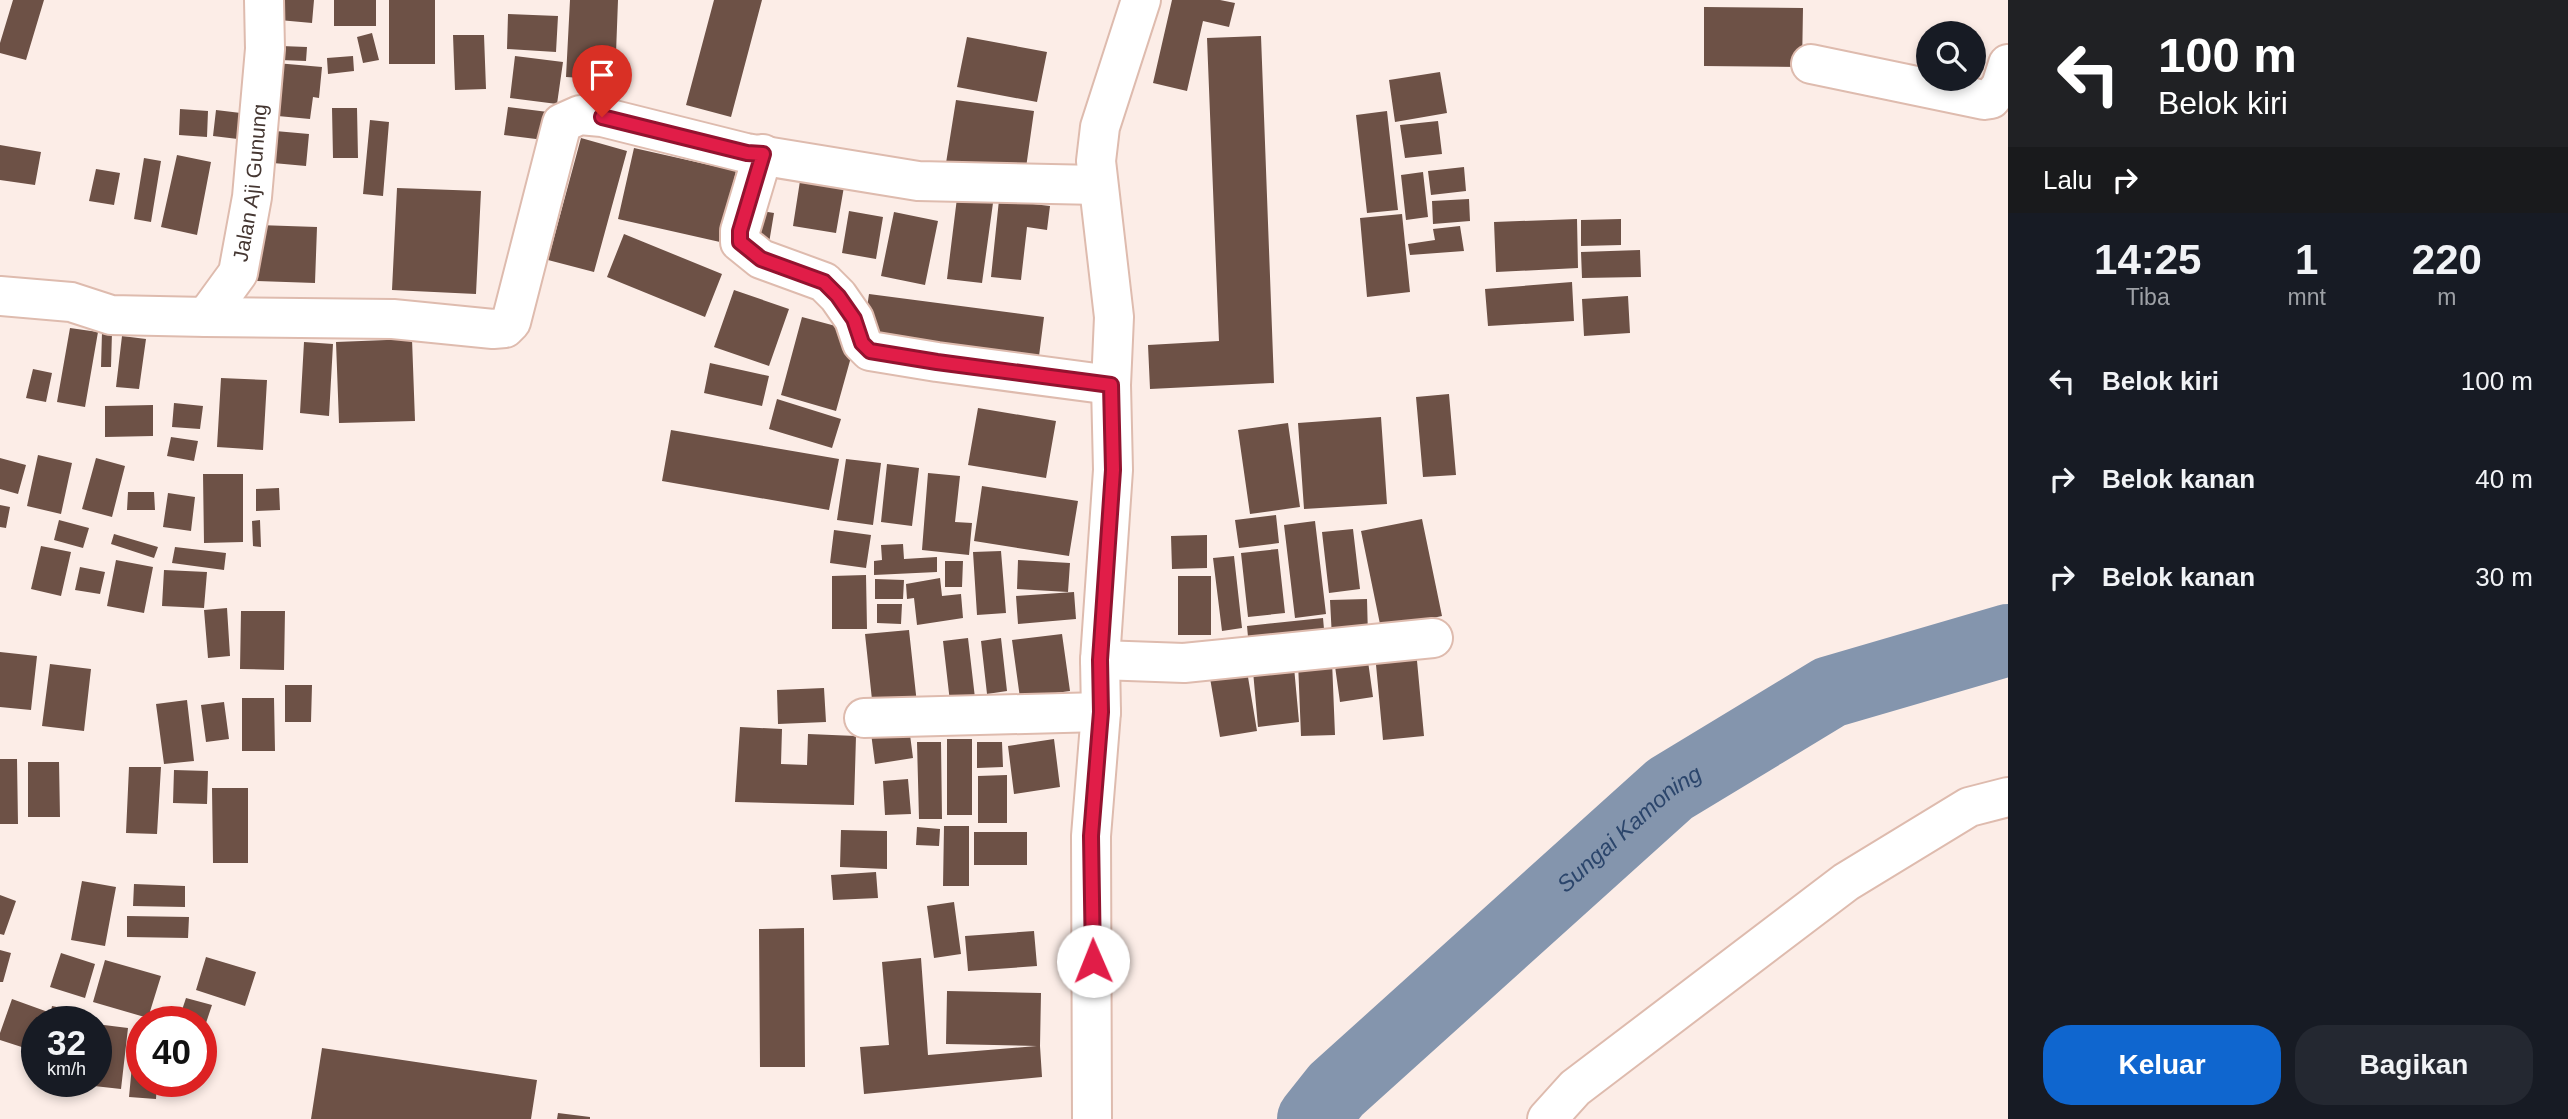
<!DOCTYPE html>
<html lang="id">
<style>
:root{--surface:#171b24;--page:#242831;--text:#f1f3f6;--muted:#9ea1a6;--accent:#0f66cf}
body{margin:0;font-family:Arial,sans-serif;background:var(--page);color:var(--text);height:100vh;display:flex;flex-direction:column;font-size:26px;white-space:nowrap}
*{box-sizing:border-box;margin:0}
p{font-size:23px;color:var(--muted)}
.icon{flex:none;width:38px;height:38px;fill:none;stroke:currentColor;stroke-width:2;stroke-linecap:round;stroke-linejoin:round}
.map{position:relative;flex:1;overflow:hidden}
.details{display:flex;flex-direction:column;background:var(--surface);width:560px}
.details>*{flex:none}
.hud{background:#202124;color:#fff;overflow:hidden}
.buttons{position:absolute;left:1916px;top:21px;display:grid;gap:14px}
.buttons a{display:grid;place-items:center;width:70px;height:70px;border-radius:50%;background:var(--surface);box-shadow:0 4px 10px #0003;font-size:35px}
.speed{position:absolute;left:21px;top:1006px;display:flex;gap:14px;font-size:35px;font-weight:700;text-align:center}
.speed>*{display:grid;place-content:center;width:91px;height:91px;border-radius:50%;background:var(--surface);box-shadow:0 4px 10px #0003;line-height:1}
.speed small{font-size:18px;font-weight:400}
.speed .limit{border:10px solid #d22;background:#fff;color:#111}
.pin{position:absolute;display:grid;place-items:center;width:60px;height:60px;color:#fff;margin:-72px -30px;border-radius:50% 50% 50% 0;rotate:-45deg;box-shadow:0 0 7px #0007}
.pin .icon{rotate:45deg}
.me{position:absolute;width:77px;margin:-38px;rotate:359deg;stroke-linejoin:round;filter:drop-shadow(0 0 5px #0008)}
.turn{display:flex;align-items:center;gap:24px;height:147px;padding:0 35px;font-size:32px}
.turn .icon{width:91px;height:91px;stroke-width:2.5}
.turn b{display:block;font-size:49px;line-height:60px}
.then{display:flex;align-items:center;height:66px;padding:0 35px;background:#0003;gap:14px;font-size:26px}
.eta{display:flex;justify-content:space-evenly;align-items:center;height:119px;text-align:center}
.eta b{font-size:42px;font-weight:700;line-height:49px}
.cta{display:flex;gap:14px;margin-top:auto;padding:14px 35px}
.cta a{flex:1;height:80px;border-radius:28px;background:var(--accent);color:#fff;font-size:28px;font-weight:700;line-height:80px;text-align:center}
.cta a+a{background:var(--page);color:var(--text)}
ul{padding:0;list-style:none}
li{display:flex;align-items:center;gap:21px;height:98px;padding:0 35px}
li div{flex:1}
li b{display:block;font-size:26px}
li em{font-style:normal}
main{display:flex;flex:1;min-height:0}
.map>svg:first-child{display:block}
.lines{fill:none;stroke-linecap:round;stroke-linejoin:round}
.river{stroke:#8495ad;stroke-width:72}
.building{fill:#6d5146}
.minor-casing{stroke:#debbae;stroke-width:42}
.tertiary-casing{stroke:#debbae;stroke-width:42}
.minor{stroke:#fff;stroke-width:38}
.tertiary{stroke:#fff;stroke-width:38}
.route-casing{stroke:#92132f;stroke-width:18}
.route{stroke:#e11d48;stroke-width:12}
.labels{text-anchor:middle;stroke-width:7;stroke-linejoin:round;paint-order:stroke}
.street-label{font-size:21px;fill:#453732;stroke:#fcede7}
.water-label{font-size:23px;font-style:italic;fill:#2b456b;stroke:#fcede7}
</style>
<main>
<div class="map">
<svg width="2008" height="1119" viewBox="0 0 2008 1119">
<rect width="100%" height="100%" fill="#fcede7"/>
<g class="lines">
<!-- river -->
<path class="river" id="s1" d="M 1313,1119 L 1336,1090 L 1670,789 L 1830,692 L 2008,640"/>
</g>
<!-- building -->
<path class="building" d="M 13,0 L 44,0 L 26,60 L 0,53 L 0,43 Z
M 281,0 L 314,0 L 312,23 L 279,20 Z
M 334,0 L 376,0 L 376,26 L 334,26 Z
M 389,0 L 435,0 L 435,64 L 389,64 Z
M 570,0 L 618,0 L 615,80 L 566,77 Z
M 714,0 L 762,0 L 731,117 L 686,105 Z
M 1172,0 L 1220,0 L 1235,3 L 1229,27 L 1203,21 L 1187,91 L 1153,83 Z
M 1704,7 L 1803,8 L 1802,67 L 1704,66 Z
M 508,14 L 558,16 L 556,52 L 507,49 Z
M 372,33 L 379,60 L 363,63 L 357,37 Z
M 453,35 L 484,35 L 486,89 L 455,90 Z
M 1261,36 L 1274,383 L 1150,389 L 1148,345 L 1219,341 L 1207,38 Z
M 967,37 L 1047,52 L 1037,102 L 957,87 Z
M 281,46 L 307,47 L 306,61 L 280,60 Z
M 353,56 L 354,71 L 328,74 L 327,58 Z
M 515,56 L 563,62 L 557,104 L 510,98 Z
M 276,63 L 322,67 L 319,98 L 313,97 L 310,119 L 267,115 Z
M 1440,72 L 1447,113 L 1395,122 L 1389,80 Z
M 956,100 L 1034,111 L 1025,175 L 946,163 Z
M 508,107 L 548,112 L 544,140 L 504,135 Z
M 332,108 L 357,108 L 358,158 L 333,158 Z
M 180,109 L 208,111 L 207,137 L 179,135 Z
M 216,110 L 249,114 L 246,140 L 213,136 Z
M 1387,111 L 1398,210 L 1367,213 L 1356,115 Z
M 370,120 L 389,122 L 383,196 L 363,194 Z
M 1438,121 L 1442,154 L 1405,158 L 1400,125 Z
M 264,130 L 309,134 L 306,166 L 262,162 Z
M 581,138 L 627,151 L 594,272 L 548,260 Z
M 0,145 L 41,152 L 35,185 L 0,180 Z
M 634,148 L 736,171 L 720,242 L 618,219 Z
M 177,155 L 211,162 L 197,235 L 161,227 Z
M 144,158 L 161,161 L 151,222 L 134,219 Z
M 1464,167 L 1466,191 L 1431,195 L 1428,171 Z
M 802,168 L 846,175 L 836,233 L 793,226 Z
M 96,169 L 120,173 L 114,205 L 89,201 Z
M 1423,172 L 1428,217 L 1406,220 L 1401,175 Z
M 397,188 L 481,191 L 476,294 L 392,290 Z
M 957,198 L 993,203 L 982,283 L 947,279 Z
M 1469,199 L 1470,221 L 1433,224 L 1432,201 Z
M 999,200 L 1050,206 L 1047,230 L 1027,227 L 1021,280 L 991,277 Z
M 750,209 L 774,213 L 769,243 L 745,239 Z
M 849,211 L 883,217 L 876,259 L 842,253 Z
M 894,212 L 938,221 L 925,285 L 881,276 Z
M 1402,214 L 1410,292 L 1367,297 L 1360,218 Z
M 1577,219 L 1578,268 L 1496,272 L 1494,222 Z
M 1621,219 L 1621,245 L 1581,246 L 1581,220 Z
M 258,225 L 317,227 L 315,283 L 257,281 Z
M 1460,226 L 1464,251 L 1410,255 L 1408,244 L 1435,240 L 1433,229 Z
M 624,234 L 722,274 L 705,317 L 607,277 Z
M 1640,250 L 1641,277 L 1582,278 L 1581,252 Z
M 1572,282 L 1574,321 L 1488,326 L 1485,289 Z
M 734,290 L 789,309 L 769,366 L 714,347 Z
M 869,294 L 1044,317 L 1038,364 L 862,341 Z
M 1628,296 L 1630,333 L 1584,336 L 1582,299 Z
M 802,317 L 858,332 L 836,411 L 781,395 Z
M 70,328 L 98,332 L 85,407 L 57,402 Z
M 102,332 L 112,332 L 111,367 L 101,367 Z
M 122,336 L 146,339 L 139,389 L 116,387 Z
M 412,339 L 415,421 L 339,423 L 336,342 Z
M 304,342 L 333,344 L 329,416 L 300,413 Z
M 710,363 L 769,376 L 762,406 L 704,393 Z
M 33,369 L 52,373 L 46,402 L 26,398 Z
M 221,378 L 267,380 L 263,450 L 217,447 Z
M 1449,394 L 1456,475 L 1423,477 L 1416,397 Z
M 777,399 L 841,419 L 832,448 L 769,429 Z
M 174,403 L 203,406 L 200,429 L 172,427 Z
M 153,405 L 153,436 L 105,437 L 105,406 Z
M 978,408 L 1056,421 L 1046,478 L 968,465 Z
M 1381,417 L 1387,504 L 1304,509 L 1298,423 Z
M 1288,423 L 1300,507 L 1250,514 L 1238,430 Z
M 671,430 L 839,459 L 829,510 L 662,481 Z
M 171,437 L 198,441 L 194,461 L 167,456 Z
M 38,455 L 72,463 L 61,514 L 27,506 Z
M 0,458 L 26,465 L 18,494 L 0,489 Z
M 96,458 L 125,466 L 112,517 L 82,509 Z
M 846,459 L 881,463 L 873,525 L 837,520 Z
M 887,464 L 919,468 L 912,526 L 881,522 Z
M 928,473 L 960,476 L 955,522 L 972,523 L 969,555 L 922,550 Z
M 203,474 L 243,474 L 243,542 L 204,543 Z
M 982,486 L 1078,501 L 1069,556 L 974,541 Z
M 279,488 L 280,510 L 256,511 L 256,489 Z
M 128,492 L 154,492 L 155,510 L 127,510 Z
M 168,493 L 195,497 L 191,531 L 163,527 Z
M 0,505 L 10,507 L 6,528 L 0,527 Z
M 1276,515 L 1279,543 L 1239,548 L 1235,520 Z
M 1422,519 L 1442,616 L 1381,629 L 1361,531 Z
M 59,520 L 89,528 L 83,548 L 54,540 Z
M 260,520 L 261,547 L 253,546 L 252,521 Z
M 1315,521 L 1326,614 L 1295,618 L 1284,525 Z
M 1353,529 L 1360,589 L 1329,593 L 1322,532 Z
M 834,530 L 871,535 L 866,568 L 830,563 Z
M 114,534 L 158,547 L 154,558 L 111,544 Z
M 1207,535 L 1207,568 L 1172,569 L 1171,536 Z
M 903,544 L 904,559 L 937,557 L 937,572 L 874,575 L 874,561 L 882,560 L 881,545 Z
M 41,546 L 71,552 L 61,596 L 31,589 Z
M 175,547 L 226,553 L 224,570 L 172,563 Z
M 1278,549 L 1285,613 L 1248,617 L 1241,553 Z
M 1001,551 L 1006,613 L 977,615 L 973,552 Z
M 1234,556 L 1242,628 L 1222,631 L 1213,558 Z
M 116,560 L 153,567 L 144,613 L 107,606 Z
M 1018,560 L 1070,563 L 1068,592 L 1017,589 Z
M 945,561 L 963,561 L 962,587 L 945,587 Z
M 80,567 L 105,572 L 100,594 L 75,590 Z
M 164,570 L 207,572 L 204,608 L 162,606 Z
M 866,575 L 867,629 L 832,629 L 832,576 Z
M 1178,576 L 1211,576 L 1211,635 L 1178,635 Z
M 940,578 L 942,596 L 961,594 L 963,618 L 917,625 L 914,598 L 907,599 L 906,584 Z
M 875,579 L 904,580 L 903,599 L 875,599 Z
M 1074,592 L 1076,619 L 1018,624 L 1016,596 Z
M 1367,599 L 1368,637 L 1332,638 L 1330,600 Z
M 877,604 L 902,604 L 901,624 L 877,623 Z
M 227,608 L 230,656 L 208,658 L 204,610 Z
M 241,611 L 285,611 L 284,670 L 240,669 Z
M 1323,618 L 1325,640 L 1249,648 L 1247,626 Z
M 909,630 L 917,704 L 873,709 L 865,634 Z
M 1062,634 L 1070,691 L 1020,698 L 1012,640 Z
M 968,638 L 975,698 L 950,702 L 943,641 Z
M 1001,638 L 1007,691 L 987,694 L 981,641 Z
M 1366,647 L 1373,697 L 1340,702 L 1333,652 Z
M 1416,650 L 1424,736 L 1383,740 L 1375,654 Z
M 0,652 L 37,656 L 31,710 L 0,707 Z
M 1332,661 L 1335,735 L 1301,736 L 1298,662 Z
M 50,664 L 91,669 L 84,731 L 42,726 Z
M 1294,667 L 1299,722 L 1258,727 L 1253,671 Z
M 1247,671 L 1257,731 L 1220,737 L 1210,678 Z
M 285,685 L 312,685 L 311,722 L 285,722 Z
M 824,688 L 826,722 L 778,724 L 777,690 Z
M 242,698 L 274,698 L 275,751 L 242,751 Z
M 187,700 L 194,761 L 164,764 L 156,704 Z
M 224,702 L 229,739 L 206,742 L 201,705 Z
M 740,727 L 782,729 L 781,764 L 807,765 L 808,734 L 856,736 L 854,805 L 735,802 Z
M 909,727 L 913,758 L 875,764 L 871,733 Z
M 947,739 L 972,739 L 972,815 L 947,815 Z
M 1054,739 L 1060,787 L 1014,794 L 1008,746 Z
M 917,742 L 941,742 L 942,819 L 919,819 Z
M 977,742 L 1002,742 L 1003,767 L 977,768 Z
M 0,759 L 17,759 L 18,824 L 0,824 Z
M 28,762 L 59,762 L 60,817 L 28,817 Z
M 129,767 L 161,767 L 157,834 L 126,833 Z
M 174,770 L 208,771 L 207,804 L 173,803 Z
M 1007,775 L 1007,823 L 978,823 L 978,776 Z
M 908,779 L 911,814 L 885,815 L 883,781 Z
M 212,788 L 248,788 L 248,863 L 213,863 Z
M 944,826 L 969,826 L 969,886 L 943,886 Z
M 917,827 L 940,829 L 939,846 L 916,845 Z
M 841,830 L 887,831 L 887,869 L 840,867 Z
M 974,832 L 1027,832 L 1027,865 L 974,865 Z
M 876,872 L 878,898 L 833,900 L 831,875 Z
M 82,881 L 116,887 L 105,946 L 71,940 Z
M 134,884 L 185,886 L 185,907 L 133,906 Z
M 0,895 L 16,901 L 4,935 L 0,934 Z
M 954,902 L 961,954 L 934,958 L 927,906 Z
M 127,916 L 189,917 L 188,938 L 127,937 Z
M 804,928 L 805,1067 L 760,1067 L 759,929 Z
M 1034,931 L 1037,966 L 968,971 L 965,936 Z
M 0,950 L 11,953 L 3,982 L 0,982 Z
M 61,953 L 95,964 L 85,998 L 50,987 Z
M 206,957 L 256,972 L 245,1006 L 196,990 Z
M 921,958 L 928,1055 L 1037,1046 L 946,1044 L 947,991 L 1041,993 L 1040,1046 L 1042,1077 L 864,1094 L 860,1047 L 889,1045 L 882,962 Z
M 105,960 L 161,976 L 148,1018 L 93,1002 Z
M 186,998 L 212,1005 L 205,1026 L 201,1025 L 201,1022 L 179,1019 Z
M 12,999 L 48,1012 L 44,1022 L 37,1022 L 34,1051 L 0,1040 L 0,1033 Z
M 52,1006 L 87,1013 L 85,1022 L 49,1022 Z
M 96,1024 L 128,1028 L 121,1089 L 85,1085 L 85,1082 L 96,1082 Z
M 135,1034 L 142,1035 L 142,1082 L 157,1082 L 156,1099 L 129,1097 Z
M 322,1048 L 537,1080 L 531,1119 L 311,1119 Z
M 558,1113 L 590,1117 L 590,1119 L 557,1119 Z"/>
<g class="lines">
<defs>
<g id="minor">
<path d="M 1811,64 L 1984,100 L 1991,99 L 2001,86 L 2008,64"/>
<path d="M 763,154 L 740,231 L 740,242 L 761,259 L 824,282 L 838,296 L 854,319 L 862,343 L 870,351 L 937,362 L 1111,385"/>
<path id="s2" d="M 0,296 L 71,302 L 111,315 L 206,317 L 238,273 L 252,197 L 265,49 L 264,0"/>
<path d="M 206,317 L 393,319 L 493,329 L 505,328 L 511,322 L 562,123 L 580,115 L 602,117 L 746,153 L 918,181 L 1098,185"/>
<path d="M 1100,660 L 1184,663 L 1433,638"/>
<path d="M 864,718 L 1101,712"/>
<path d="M 1547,1119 L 1575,1088 L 1846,882 L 1969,807 L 2008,797"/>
</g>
<path id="tertiary" d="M 1092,1119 L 1091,836 L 1101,712 L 1100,660 L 1113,470 L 1111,385 L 1114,317 L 1096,161 L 1100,127 L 1141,0"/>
</defs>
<!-- minor casing -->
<use href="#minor" class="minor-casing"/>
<!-- tertiary casing -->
<use href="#tertiary" class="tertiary-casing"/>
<!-- minor -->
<use href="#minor" class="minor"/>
<!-- tertiary -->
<use href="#tertiary" class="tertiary"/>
</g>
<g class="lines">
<defs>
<path id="route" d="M 602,117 L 747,153 L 763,154 L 740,231 L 740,242 L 761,259 L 824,282 L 838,296 L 854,319 L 862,343 L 870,351 L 937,362 L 1111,385 L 1113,470 L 1100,660 L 1101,712 L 1091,836 L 1093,961"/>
</defs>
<!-- route casing -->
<use href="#route" class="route-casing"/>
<!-- route -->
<use href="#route" class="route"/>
</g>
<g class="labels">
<!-- street labels -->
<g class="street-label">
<text dy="7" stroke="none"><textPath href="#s2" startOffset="354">Jalan Aji Gunung</textPath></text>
</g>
<!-- water labels -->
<g class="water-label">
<text dy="8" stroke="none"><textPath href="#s1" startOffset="430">Sungai Kamoning</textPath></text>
</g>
</g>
</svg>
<div class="buttons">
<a><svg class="icon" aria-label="search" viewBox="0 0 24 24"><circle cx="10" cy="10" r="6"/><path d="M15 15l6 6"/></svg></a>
</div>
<div class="speed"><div>32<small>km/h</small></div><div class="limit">40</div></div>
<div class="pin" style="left:602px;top:117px;background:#d93025"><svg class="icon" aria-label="arrive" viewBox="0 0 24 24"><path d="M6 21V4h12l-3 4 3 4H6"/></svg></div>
<svg class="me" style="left:1093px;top:961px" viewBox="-20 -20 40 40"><circle r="19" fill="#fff"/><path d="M0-13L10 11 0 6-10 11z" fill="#e11d48"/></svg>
</div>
<section class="details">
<div class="hud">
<div class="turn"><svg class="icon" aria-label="left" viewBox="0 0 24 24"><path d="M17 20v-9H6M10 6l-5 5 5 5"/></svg><div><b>100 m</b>Belok kiri</div></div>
<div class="then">Lalu<svg class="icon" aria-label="right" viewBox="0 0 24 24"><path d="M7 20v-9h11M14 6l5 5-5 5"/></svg></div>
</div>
<div class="eta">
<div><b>14:25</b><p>Tiba</p></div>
<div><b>1</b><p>mnt</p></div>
<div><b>220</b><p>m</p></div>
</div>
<ul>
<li><svg class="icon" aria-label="left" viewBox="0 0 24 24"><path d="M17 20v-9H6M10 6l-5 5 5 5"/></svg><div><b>Belok kiri</b></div><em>100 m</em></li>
<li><svg class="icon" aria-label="right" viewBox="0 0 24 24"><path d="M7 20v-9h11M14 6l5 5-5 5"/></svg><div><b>Belok kanan</b></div><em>40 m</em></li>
<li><svg class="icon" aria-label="right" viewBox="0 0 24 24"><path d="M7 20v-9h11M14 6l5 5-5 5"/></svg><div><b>Belok kanan</b></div><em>30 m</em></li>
</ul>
<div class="cta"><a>Keluar</a><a>Bagikan</a></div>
</section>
</main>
